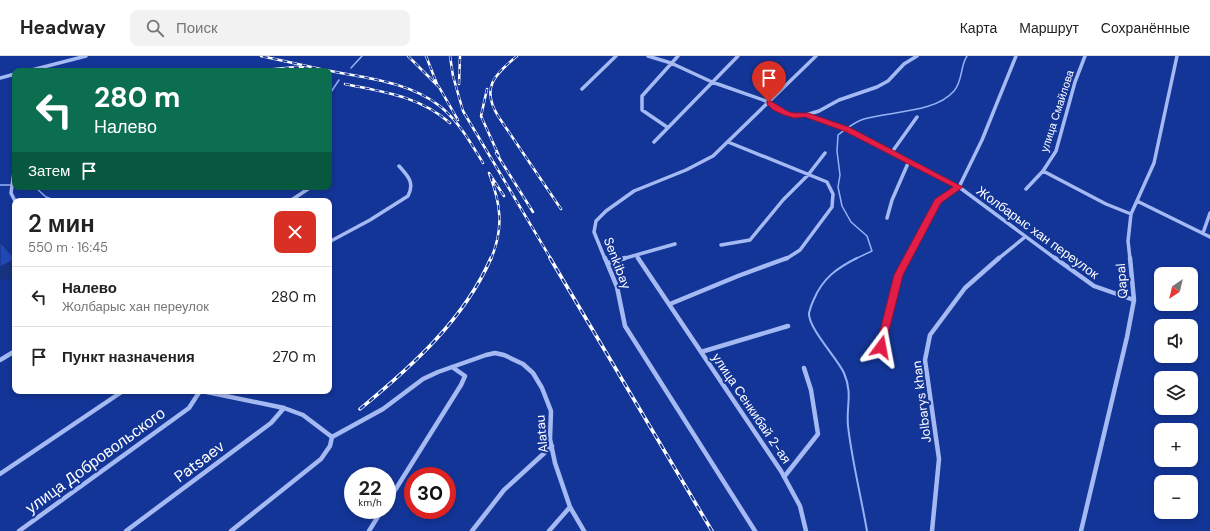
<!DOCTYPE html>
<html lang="ru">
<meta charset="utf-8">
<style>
:root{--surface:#fff;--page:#f2f2f2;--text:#222;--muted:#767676;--line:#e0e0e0}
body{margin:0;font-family:"DM Sans",sans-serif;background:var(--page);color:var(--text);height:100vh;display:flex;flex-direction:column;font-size:15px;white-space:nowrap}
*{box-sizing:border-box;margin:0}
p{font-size:13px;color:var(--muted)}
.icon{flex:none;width:22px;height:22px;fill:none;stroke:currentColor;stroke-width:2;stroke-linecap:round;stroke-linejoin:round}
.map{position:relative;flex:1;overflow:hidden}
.side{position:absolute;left:12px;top:142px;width:320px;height:196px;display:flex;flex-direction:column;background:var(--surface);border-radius:8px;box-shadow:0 2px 6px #0003}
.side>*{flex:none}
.banner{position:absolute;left:12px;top:12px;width:320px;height:122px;border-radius:8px;box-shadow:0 2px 6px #0003;background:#0b6e4f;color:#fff;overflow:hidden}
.needle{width:26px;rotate:215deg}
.fabs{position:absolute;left:1154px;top:211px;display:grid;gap:8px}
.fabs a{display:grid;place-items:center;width:44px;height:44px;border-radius:8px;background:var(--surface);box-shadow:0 2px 6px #0003;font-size:20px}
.speed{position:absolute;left:344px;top:411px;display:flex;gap:8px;font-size:20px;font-weight:700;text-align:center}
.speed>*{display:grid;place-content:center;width:52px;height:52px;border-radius:50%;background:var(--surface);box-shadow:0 2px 6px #0003;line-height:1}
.speed small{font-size:10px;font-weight:400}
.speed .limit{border:6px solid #d22;background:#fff;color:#111}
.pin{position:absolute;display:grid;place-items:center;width:34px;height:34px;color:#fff;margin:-41px -17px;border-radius:50% 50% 50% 0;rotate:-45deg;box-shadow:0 0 4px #0007}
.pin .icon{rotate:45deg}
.me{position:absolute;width:44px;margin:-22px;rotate:13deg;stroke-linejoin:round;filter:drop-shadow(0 0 3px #0008)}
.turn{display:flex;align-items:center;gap:14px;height:84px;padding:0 16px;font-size:18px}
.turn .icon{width:52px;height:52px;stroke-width:2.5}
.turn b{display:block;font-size:28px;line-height:34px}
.then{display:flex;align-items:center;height:38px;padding:0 16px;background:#0003;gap:8px;font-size:15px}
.round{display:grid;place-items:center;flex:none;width:42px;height:42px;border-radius:8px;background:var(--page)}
.overview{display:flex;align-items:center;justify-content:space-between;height:68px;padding:0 16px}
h1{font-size:24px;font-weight:600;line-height:30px}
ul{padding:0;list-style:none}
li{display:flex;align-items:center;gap:12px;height:60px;padding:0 16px;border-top:1px solid var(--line)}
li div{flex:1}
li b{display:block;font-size:15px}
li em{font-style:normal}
header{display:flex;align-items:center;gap:24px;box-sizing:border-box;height:56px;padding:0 20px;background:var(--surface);border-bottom:1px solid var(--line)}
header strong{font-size:19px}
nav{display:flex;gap:22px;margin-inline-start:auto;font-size:14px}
.search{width:280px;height:36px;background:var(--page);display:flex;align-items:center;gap:10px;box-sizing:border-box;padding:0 14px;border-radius:8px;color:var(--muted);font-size:15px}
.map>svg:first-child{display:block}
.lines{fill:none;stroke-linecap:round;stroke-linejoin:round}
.stream-far1{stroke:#97b2f6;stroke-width:1.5}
.stream{stroke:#97b2f6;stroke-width:2}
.minor-far1{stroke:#a5baf3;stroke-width:3.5}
.minor{stroke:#a5baf3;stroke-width:4.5}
.rail-far1-casing{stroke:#fff;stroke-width:2.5}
.rail-casing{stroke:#fff;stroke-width:3.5}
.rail-far1{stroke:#133597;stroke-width:1.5;stroke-dasharray:5;stroke-linecap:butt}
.rail{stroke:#133597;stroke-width:2;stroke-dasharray:6;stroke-linecap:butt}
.shaded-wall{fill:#17337f}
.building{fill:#2149b6;stroke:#17337f}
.route{fill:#e11d48;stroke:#92132f}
.labels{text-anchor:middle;stroke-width:4;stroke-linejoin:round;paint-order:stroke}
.far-street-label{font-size:11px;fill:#fff;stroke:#133597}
.street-label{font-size:13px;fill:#fff;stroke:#133597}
.near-street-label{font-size:16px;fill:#fff;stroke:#133597}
</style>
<header>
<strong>Headway</strong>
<div class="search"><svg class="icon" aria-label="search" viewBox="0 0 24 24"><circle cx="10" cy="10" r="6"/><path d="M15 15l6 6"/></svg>Поиск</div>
<nav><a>Карта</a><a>Маршрут</a><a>Сохранённые</a></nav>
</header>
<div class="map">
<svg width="1210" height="475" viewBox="0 0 1210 475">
<rect width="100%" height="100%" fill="#133597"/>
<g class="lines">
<!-- stream-far1 -->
<path class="stream-far1" d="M 351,12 L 362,0
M 329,39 L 339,24
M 0,129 L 15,129
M 35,131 L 46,141 L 57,145
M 855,203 L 872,195 L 867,180 L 851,166 L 842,150 L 838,131 L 840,119 L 837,95 L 838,79 C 846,73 854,66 864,63 C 891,55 935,57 954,35 C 963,25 960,10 967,0"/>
<!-- stream -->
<path class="stream" d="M 857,202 C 837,212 823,222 814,243 C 812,247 810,253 809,257 C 808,272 837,302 844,317 C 853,338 846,350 848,370 C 852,405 861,440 867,475"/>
<!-- minor-far1 -->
<path class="minor-far1" d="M 648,0 L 671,7 L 712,26 L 769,46 L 776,52 L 794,60 L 806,59 L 847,73 L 959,131 L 1056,203
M 28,15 L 86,0
M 0,22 L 15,18
M 582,33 L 616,0
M 806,59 L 819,55 L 839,44 L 877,31 L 888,25 L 904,8 L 917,0
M 667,71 L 642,54 L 642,40 L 678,0
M 654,86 L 738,0
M 728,86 L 827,126 L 833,138 L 832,151 L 800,194 L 786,203
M 892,96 L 917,61
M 15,109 L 11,137 L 15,145
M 1043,115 L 1106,148 L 1131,158
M 1026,133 L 1043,115 L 1056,95 L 1075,26 L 1085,0
M 290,145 L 311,131
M 1137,145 L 1210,181
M 887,162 L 892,144 L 909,105
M 1203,177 L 1210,157
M 329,186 L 370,164 L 408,140 C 415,127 408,120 399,110
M 721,189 L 750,184 L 783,144 L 808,119 L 825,97
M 636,199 L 639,203
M 605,203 L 594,176 L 596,165 L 606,155 L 634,135 L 686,114 L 713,100 L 816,0
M 622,203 L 675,188
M 906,203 L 937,145 L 959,131 L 982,84 L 1016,0
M 998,203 L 1025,181
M 1130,203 L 1128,185 L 1131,158 L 1154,107 L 1177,0"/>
<!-- minor -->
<path class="minor" d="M 605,202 L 617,231 L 625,270 L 755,475
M 638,202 L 781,415 L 800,450 L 806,475
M 1055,202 L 1094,230 L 1134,244
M 608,207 L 625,202
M 670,248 L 738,220 L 787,202
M 881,291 L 898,219 L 907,202
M 701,296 L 788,270
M 0,304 L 15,295
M 202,335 L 284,352 L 303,359 L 332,381 L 383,353 L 423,323 L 438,316 L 486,299 L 495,297 L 504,299 L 523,308 L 533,317 L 542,332 L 551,355 L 550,383 L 555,407 L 570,451 L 584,475
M 0,418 L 123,335
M 784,421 L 818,378 L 811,334 L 804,312
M 387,447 L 461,329 L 465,320 L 452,311
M 19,475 L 189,352 L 200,335
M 126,475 L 271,367 L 284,352
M 231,475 L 321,403 L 330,390 L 332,381
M 369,475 L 382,454
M 472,475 L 504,434 L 552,390
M 549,475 L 570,451
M 932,475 L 939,403 L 925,304 L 930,279 L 965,232 L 999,202
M 1081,475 L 1127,281 L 1134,244 L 1130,202"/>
<defs>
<path id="rail-far1" d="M 408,0 L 439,31 L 458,64
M 426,0 L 437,28
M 450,0 L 453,20 L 463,55 L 551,203
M 517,0 C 494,19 481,32 498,60 L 561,153
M 325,14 C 364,22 409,25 441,51 C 459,66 471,87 483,107
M 254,15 L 296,11 L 325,14 L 261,0
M 345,28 C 384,36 419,40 450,67
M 459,28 L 460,0
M 487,33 L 481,60 L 499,100
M 496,97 L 533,156
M 491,203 C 504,172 501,148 489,117 L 504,140"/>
<path id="rail" d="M 550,202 L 712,475
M 360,353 C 411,311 464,264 491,202"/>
</defs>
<!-- rail-far1 casing -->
<use href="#rail-far1" class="rail-far1-casing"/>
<!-- rail casing -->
<use href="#rail" class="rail-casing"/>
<!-- rail-far1 -->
<use href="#rail-far1" class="rail-far1"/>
<!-- rail -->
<use href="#rail" class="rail"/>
</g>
<!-- shaded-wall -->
<path class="shaded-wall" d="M 0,185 L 15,201 L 15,203 Z
M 15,203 L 15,219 L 2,226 L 0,223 L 0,211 Z"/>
<!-- building -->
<path class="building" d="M 0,186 L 15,203 L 0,211 Z"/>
<!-- route -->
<path class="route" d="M 769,44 L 789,56 L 795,57 L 808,57 L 849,71 L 963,131 L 941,147 L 903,219 L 884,294 L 877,294 L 876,291 L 894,219 L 935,143 L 953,131 L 844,75 L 805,61 L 794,62 L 784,59 L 773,54 L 767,48 L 767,45 Z"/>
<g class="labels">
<!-- far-street labels -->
<g class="far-street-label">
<text transform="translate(1057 55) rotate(-72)" y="4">улица Смайлова</text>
</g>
<!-- street labels -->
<g class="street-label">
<text transform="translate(1038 176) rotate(36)" y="5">Жолбарыс хан переулок</text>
<text transform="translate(618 207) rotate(69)" y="5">Senkibay</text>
<text transform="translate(1121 225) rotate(-94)" y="5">Qapal</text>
<text transform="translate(921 346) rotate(-97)" y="5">Jolbarys khan</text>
<text transform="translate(752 352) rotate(56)" y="5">улица Сенкибай 2-ая</text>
<text transform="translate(541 378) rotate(-95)" y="5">Alatau</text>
</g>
<!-- near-street labels -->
<g class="near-street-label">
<text transform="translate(95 404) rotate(-36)" y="6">улица Добровольского</text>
<text transform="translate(199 405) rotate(-37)" y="6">Patsaev</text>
</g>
</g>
</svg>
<div class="fabs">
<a><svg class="needle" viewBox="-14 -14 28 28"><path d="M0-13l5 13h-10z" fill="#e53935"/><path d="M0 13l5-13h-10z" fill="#767676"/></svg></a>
<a><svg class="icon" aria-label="sound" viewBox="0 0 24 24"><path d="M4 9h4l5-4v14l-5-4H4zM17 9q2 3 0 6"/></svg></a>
<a><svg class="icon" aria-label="layers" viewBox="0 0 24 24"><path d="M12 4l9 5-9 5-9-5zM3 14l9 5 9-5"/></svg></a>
<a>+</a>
<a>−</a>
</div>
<div class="speed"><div>22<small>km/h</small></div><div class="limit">30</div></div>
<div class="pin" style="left:769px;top:46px;background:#d93025"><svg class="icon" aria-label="arrive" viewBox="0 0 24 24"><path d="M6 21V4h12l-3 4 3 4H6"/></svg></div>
<svg class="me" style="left:881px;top:291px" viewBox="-20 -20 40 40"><path d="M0-17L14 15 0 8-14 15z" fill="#e11d48" stroke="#fff" stroke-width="4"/></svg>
<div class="banner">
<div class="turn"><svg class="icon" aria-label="left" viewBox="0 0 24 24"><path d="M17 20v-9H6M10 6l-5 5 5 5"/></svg><div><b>280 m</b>Налево</div></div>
<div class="then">Затем<svg class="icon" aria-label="arrive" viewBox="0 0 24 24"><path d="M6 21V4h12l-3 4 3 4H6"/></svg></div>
</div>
<section class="side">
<div class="overview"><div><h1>2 мин</h1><p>550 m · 16:45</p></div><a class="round" style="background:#d93025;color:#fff"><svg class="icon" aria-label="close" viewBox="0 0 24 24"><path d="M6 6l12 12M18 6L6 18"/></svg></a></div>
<ul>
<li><svg class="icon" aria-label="left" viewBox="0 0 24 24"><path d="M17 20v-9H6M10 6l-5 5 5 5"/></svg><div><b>Налево</b><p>Жолбарыс хан переулок</p></div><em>280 m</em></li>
<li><svg class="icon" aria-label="arrive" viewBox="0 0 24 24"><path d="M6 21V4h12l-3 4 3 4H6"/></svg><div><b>Пункт назначения</b></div><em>270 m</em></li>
</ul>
</section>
</div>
